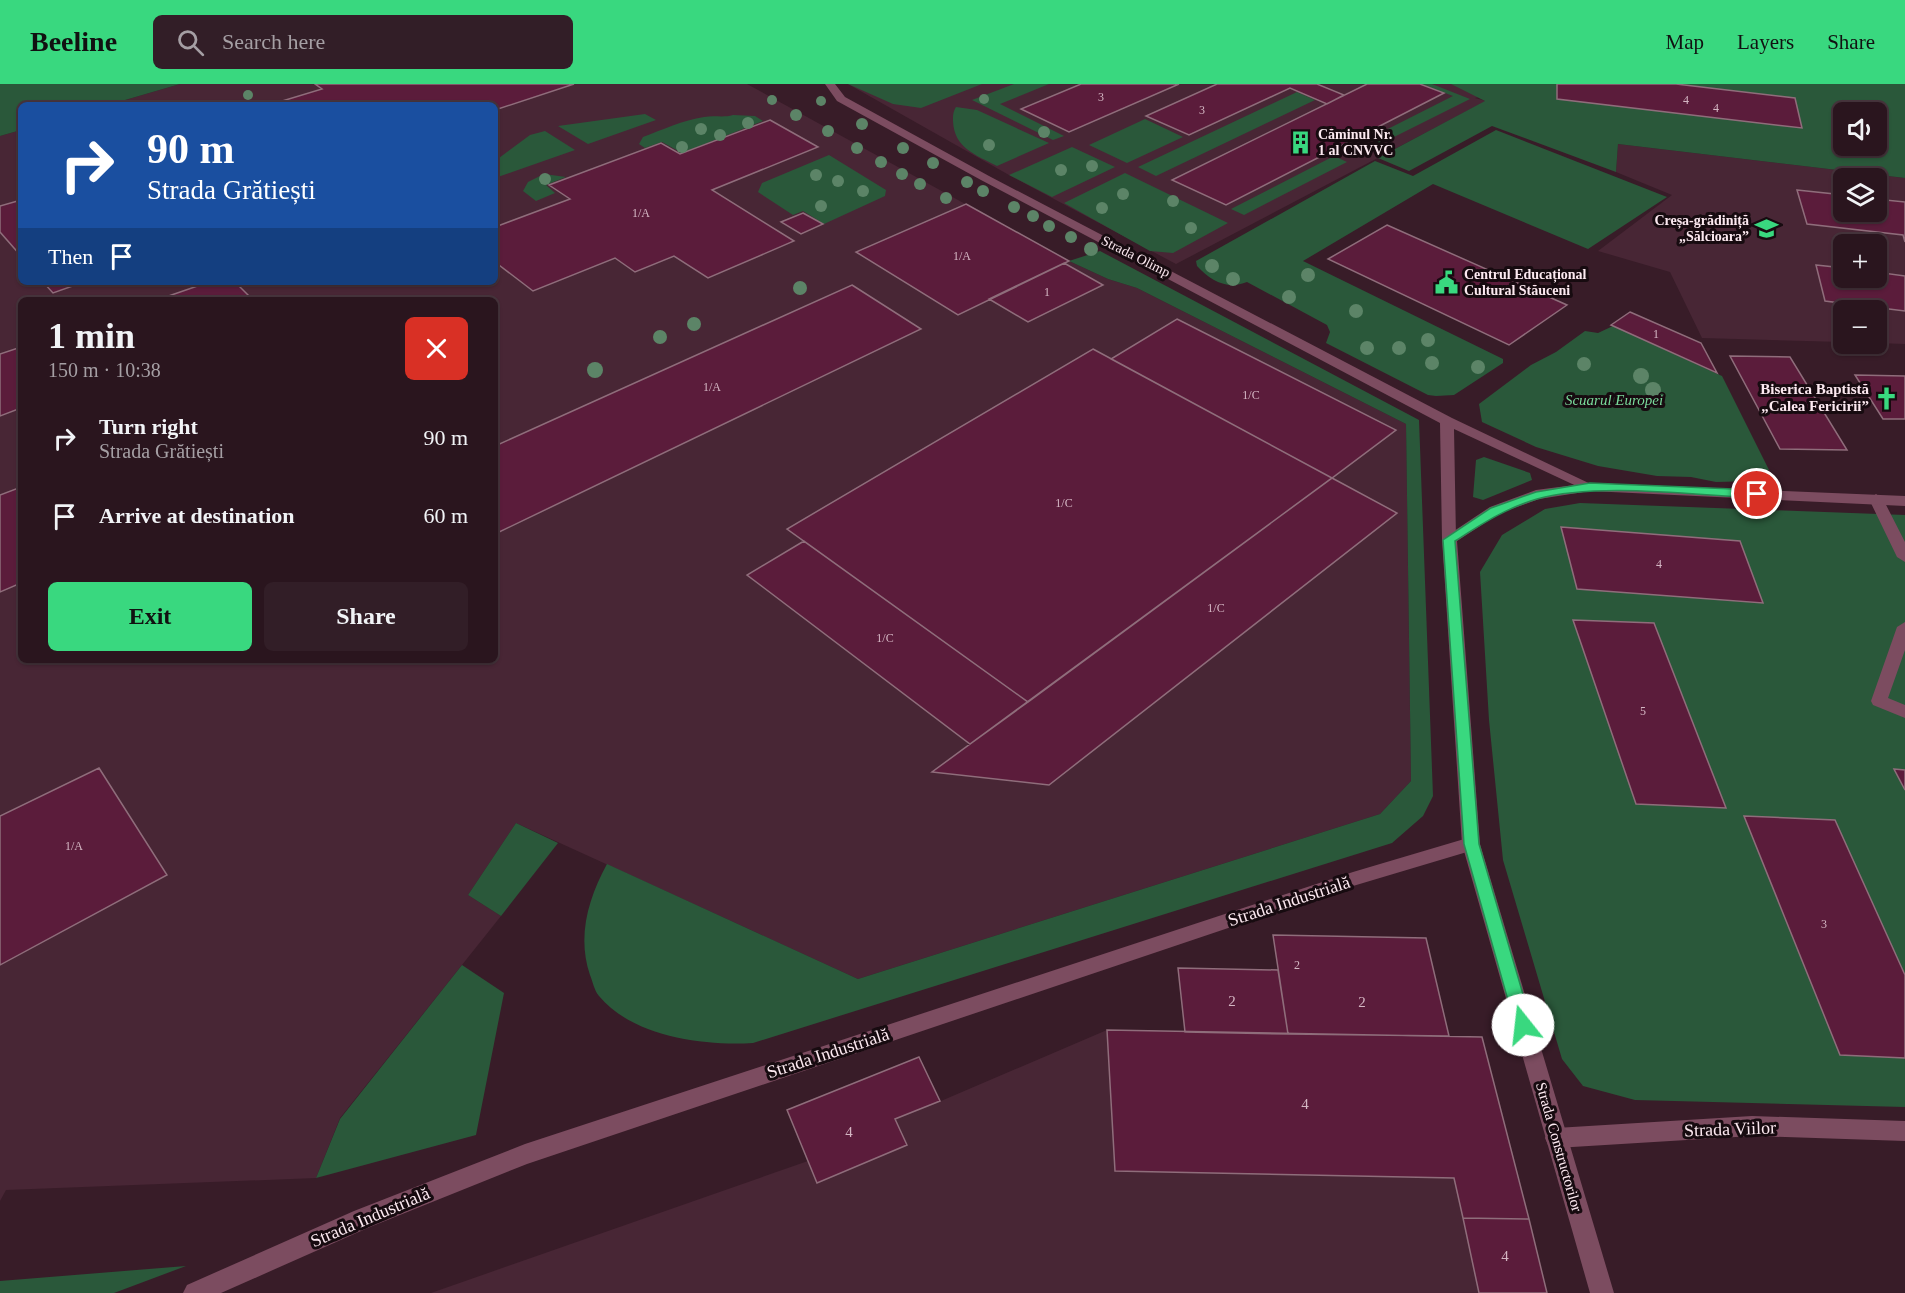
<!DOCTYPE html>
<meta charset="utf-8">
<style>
:root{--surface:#2a151e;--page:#321e27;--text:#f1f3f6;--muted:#a59fa4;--line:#46343c;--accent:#39d87f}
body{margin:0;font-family:"Times New Roman",serif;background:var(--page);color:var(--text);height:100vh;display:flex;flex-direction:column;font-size:22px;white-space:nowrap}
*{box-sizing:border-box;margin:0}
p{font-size:20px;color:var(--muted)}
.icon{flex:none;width:33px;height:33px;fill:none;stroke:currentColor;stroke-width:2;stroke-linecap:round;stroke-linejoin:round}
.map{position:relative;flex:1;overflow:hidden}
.side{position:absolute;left:18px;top:213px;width:480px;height:366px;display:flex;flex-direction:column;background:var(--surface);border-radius:9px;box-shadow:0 2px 4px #0004,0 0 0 2px var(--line)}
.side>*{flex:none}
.hud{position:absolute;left:18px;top:18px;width:480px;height:183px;border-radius:9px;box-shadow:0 2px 4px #0004,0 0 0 2px var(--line);background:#1a4fa0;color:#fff;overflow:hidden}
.controls{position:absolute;left:1833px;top:18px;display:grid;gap:12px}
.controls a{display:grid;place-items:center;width:54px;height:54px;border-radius:9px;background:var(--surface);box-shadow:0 2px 4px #0004,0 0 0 2px var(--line);font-size:30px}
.pin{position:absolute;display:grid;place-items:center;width:51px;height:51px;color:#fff;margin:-26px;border:3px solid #fff;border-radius:50%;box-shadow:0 2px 6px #0007}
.me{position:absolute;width:66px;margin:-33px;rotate:344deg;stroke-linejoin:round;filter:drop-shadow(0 0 4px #0008)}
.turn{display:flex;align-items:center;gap:21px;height:126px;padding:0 30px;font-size:27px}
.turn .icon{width:78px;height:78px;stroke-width:2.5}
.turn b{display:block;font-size:42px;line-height:51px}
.then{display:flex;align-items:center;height:57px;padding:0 30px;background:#0003;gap:12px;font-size:22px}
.round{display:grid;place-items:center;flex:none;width:63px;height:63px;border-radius:9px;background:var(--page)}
.headline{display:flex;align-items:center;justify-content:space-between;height:102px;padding:0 30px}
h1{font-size:36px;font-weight:800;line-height:45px}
.primary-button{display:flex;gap:12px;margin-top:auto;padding:12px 30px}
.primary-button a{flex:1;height:69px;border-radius:9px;background:var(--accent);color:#111;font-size:24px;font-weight:800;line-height:69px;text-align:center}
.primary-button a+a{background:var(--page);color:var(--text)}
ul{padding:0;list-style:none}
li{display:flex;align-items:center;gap:18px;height:78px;padding:0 30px}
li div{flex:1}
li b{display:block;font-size:22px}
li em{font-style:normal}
header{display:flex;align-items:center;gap:36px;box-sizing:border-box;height:84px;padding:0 30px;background:var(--accent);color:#111}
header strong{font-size:28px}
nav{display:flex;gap:33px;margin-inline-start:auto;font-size:21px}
.search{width:420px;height:54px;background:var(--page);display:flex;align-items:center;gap:15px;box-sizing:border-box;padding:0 21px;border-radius:9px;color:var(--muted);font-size:22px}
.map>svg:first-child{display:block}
.built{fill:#482635;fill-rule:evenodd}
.green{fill:#2a583a;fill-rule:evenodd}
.building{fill:#5b1c3b;stroke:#8f6d7b;stroke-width:1.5}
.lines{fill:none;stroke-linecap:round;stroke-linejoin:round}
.service{fill:#7c4c60;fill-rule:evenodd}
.minor{fill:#7c4c60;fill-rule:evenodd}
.tertiary{fill:#7c4c60;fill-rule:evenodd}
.tree{fill:#5c8467}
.route{fill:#39d87f;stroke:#258c53;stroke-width:1.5}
.labels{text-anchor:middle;stroke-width:6;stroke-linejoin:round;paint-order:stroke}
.number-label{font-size:12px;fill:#d4b6c3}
.far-poi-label{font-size:14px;font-weight:bold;fill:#fce9f0;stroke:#170b10;text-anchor:start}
.far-street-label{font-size:14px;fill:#fce9f0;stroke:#170b10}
.poi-label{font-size:15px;font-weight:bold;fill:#fce9f0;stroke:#170b10;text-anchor:end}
.park-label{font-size:15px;font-style:italic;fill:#79d99a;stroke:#170b10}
.near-number-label{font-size:15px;fill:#d4b6c3}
.street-label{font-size:15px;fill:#fce9f0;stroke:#170b10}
.near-street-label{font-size:18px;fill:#fce9f0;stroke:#170b10}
</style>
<header>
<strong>Beeline</strong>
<div class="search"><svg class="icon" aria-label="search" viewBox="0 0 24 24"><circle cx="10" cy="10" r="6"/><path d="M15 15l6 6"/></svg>Search here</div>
<nav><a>Map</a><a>Layers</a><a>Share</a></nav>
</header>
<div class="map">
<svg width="1905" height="1209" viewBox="0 0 1905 1209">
<rect width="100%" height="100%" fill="#381c28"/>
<!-- built -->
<path class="built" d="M 180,0 L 747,0 L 1069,177 L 1108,195 L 1137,204 L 1406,340 L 1411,697 L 1380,730 L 858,895 L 516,739 L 468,811 L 501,832 L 340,1034 L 316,1094 L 6,1106 L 0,1117 L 0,52 L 21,46 L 21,198 L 495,198 L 495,21 L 108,21 ZM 21,216 L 495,216 L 495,576 L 21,576 Z
M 848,0 L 1529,0 L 1475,14 L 1486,17 L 1176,180 L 1009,91 Z
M 1618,60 L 1905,94 L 1905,260 L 1877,259 L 1876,226 L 1844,226 L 1843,258 L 1702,254 L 1670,188 L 1598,167 L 1672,111 L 1616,88 ZM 1844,94 L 1876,94 L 1876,128 L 1844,128 ZM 1844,160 L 1876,160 L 1876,194 L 1844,194 Z
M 1107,946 L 1482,953 L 1547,1209 L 431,1209 L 808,1077 L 787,1026 L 919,973 L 941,1017 Z"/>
<!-- green -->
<path class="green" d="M 0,0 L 180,0 L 108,21 L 21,21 L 21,46 L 0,52 Z
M 848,0 L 982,0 L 921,24 L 893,20 Z
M 1014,0 L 1049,0 L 1000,20 L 1064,52 L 1053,56 L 972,16 Z
M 1422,0 L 1432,0 L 1470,15 L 1380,60 L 1368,55 L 1453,12 Z
M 1451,0 L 1905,0 L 1905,94 L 1618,60 L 1616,88 L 1492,42 L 1409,87 L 1378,74 L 1485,17 ZM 1844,28 L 1876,28 L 1876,62 L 1844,62 Z
M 1297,8 L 1315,16 L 1156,92 L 1138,83 Z
M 956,23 L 977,26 L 1049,59 L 997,82 C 976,71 954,64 953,37 C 953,31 953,28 956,23 Z
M 645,30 L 656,36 L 588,60 L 558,42 Z
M 733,31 L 755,32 L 763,37 L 682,69 L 662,58 L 645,64 L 639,60 L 643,53 C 662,46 683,36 704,33 C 715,31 723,34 733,31 Z
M 1145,35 L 1183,53 L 1127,79 L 1089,61 Z
M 1496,46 L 1667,113 L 1588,165 L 1433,100 L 1303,177 L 1503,275 L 1503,279 L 1454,311 L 1436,312 L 1428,311 L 1326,259 L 1330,248 L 1327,241 L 1247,198 C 1227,206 1211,197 1197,182 L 1196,177 L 1375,77 L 1413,92 Z
M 545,47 L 575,66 L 495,94 L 495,77 L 530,51 Z
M 1072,63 L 1115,83 L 1052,113 L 1009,91 Z
M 829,71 L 886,106 L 885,112 L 824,140 L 803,127 L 793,131 L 758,108 L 762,99 Z
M 1334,72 L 1347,78 L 1244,131 L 1231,125 Z
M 1125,89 L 1228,139 L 1173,169 L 1150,167 L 1064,119 Z
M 544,90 L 566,93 L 546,101 L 555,109 L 536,117 L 523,107 L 528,98 Z
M 1100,167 L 1419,336 L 1433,712 L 1423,732 L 1392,759 L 753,959 C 704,962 633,953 599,912 C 594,906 593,898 590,891 C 577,853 588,815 607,780 L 858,895 L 1380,730 L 1411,697 L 1406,340 L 1137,204 L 1108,195 L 1069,177 Z
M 1613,242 L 1722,292 L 1769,386 L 1756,391 L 1755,397 L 1716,398 L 1691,393 L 1657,392 L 1598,382 L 1536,363 L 1482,338 L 1479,320 L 1531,281 L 1556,268 L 1585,247 L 1598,249 Z
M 1484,373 L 1530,389 L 1532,396 L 1483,416 L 1473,413 L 1476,376 Z
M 1580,419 L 1905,431 L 1905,1023 L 1635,1016 L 1583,1002 L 1562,975 L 1503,776 L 1489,636 L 1480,488 L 1502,451 L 1545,425 Z
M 516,739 L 558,759 L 501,832 L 468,811 Z
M 462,881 L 504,909 L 476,1051 L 316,1094 L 340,1035 Z
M 186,1182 L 114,1209 L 0,1209 L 0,1197 Z"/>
<!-- building -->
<path class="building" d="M 315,0 L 574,0 L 495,26 L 495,21 L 269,21 L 322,5 Z
M 1081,0 L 1179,0 L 1069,48 L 1021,25 Z
M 1217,0 L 1317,0 L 1344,11 L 1327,20 L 1290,4 L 1189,51 L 1146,32 Z
M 1367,0 L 1420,0 L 1444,9 L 1226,121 L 1172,96 Z
M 1557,0 L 1676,0 L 1795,14 L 1802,44 L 1557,15 Z
M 770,36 L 818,63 L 712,106 L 794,157 L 708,194 L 674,172 L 635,188 L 615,174 L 533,207 L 495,178 L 495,143 L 570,115 L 549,101 L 661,59 L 680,70 Z
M 1797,106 L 1844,111 L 1844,128 L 1876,128 L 1876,115 L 1905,118 L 1905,158 L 1903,151 L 1807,140 Z
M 21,116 L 21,172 L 0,148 L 0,122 Z
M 966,120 L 1069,177 L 958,231 L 856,168 Z
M 803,129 L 823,140 L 801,150 L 781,138 Z
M 1387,141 L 1567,221 L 1509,261 L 1328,175 Z
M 1064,179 L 1103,201 L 1028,238 L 989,215 Z
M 1816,181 L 1844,184 L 1844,194 L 1876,194 L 1876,188 L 1905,192 L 1905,227 L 1825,217 Z
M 43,198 L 84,198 L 53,209 Z
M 209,198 L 235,198 L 253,216 L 157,216 Z
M 852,201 L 921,245 L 495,450 L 495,362 Z
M 1630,228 L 1701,259 L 1717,289 L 1611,241 Z
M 1177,235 L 1396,346 L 1332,394 L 1111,275 Z
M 21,263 L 21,324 L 0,332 L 0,270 Z
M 1093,265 L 1332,394 L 1028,618 L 787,445 Z
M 1730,272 L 1790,273 L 1847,366 L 1780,365 Z
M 1855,291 L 1905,292 L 1905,335 L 1883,335 Z
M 1332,394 L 1397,429 L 1049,701 L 932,688 Z
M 21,403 L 21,499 L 0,508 L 0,411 Z
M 1561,443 L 1740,457 L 1763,519 L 1577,505 Z
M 804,457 L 1028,618 L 970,660 L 747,491 Z
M 1573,536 L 1654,539 L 1726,724 L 1636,720 Z
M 99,684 L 167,791 L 0,881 L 0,732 Z
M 1894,685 L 1905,686 L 1905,706 Z
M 1744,732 L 1835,736 L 1905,891 L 1905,974 L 1840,971 Z
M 1273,851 L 1426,854 L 1449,952 L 1288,950 Z
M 1178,884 L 1278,886 L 1288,950 L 1185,948 Z
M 1107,946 L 1482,953 L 1529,1135 L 1463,1134 L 1454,1094 L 1115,1087 Z
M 919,973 L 940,1017 L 895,1035 L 907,1061 L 817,1099 L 787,1026 Z
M 1463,1134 L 1529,1135 L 1547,1209 L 1479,1209 Z"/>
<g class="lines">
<!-- service -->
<path class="service" d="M 1876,410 L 1883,415 L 1905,458 L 1905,478 L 1897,473 L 1869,415 Z
M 1905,538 L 1905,566 L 1888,614 L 1905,621 L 1905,634 L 1873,621 L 1871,617 L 1897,543 Z"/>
<!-- minor -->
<path class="minor" d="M 825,0 L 835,0 L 845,13 L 989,92 L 1452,334 L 1597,403 L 1595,406 L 1585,406 L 1454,345 L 1456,455 L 1449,460 L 1444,458 L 1442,455 L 1440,339 L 981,96 L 837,17 Z
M 1471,753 L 1477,755 L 1480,760 L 1477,765 L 1353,802 L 527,1080 L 370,1143 L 221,1209 L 183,1209 L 187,1201 L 354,1127 L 525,1060 L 1353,788 Z
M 1752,1032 L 1905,1037 L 1905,1057 L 1752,1052 L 1556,1064 L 1548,1061 L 1545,1054 L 1548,1047 L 1556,1044 Z"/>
<!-- tertiary -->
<path class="tertiary" d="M 1590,399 L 1905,412 L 1905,422 L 1590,407 L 1539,415 L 1500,429 L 1457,457 L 1480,760 L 1614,1209 L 1590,1209 L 1462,760 L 1442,455 L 1490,423 L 1536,406 Z"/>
</g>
<!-- trees -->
<g class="tree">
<circle cx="248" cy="11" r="5"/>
<circle cx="984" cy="15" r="5"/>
<circle cx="772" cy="16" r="5"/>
<circle cx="821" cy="17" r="5"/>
<circle cx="796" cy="31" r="6"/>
<circle cx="748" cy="39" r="6"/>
<circle cx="862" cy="40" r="6"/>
<circle cx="701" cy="45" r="6"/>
<circle cx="828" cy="47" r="6"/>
<circle cx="1044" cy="48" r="6"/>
<circle cx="720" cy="51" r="6"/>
<circle cx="989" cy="61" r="6"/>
<circle cx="682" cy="63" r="6"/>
<circle cx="857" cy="64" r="6"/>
<circle cx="903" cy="64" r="6"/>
<circle cx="881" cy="78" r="6"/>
<circle cx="933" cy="79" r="6"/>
<circle cx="1092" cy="82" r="6"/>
<circle cx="1061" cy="86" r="6"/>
<circle cx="902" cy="90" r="6"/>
<circle cx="816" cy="91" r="6"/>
<circle cx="545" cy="95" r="6"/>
<circle cx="838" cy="97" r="6"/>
<circle cx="967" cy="98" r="6"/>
<circle cx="920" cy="100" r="6"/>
<circle cx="863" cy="107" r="6"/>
<circle cx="983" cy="107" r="6"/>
<circle cx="1123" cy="110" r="6"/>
<circle cx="946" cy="114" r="6"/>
<circle cx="1173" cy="117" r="6"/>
<circle cx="821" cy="122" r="6"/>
<circle cx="1014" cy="123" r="6"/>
<circle cx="1102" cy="124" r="6"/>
<circle cx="1033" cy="132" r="6"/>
<circle cx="1049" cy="142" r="6"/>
<circle cx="1191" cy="144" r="6"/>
<circle cx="1071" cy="153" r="6"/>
<circle cx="1091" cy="165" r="7"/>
<circle cx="1212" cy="182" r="7"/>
<circle cx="1308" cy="191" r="7"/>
<circle cx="1233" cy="195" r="7"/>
<circle cx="800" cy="204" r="7"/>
<circle cx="1289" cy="213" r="7"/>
<circle cx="1356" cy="227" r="7"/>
<circle cx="694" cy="240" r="7"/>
<circle cx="660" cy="253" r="7"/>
<circle cx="1428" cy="256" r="7"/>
<circle cx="1367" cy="264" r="7"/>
<circle cx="1399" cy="264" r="7"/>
<circle cx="1432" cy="279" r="7"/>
<circle cx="1584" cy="280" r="7"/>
<circle cx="1478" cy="283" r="7"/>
<circle cx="595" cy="286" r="8"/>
<circle cx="1641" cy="292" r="8"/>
<circle cx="1653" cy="306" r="8"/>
</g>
<!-- route -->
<path class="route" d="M 1590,399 L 1757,406 L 1763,410 L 1757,414 C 1692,411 1598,398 1537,415 C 1506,424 1482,440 1455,457 L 1479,760 L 1532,941 L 1529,946 L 1523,948 L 1518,946 L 1515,941 L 1464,760 L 1443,456 L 1491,424 L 1536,408 Z"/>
<!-- icons -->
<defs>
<symbol id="building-bare" viewBox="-9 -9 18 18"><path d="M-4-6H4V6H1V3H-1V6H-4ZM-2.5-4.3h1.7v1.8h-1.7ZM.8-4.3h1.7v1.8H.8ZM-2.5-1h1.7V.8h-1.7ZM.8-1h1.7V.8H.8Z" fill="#39d87f" stroke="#170b10" stroke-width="2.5" paint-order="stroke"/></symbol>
<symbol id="school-bare" viewBox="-9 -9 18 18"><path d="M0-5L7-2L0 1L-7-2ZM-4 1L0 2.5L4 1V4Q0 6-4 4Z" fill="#39d87f" stroke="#170b10" stroke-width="2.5" paint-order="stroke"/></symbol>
<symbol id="civic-bare" viewBox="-9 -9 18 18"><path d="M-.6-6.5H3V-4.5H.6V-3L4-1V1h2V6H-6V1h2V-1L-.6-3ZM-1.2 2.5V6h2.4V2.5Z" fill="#39d87f" stroke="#170b10" stroke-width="2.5" paint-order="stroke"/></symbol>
<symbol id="church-bare" viewBox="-9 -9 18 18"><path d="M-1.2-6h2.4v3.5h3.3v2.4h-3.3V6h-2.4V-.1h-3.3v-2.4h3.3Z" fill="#39d87f" stroke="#170b10" stroke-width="2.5" paint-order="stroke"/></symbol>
</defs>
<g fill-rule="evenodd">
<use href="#building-bare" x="1284" y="42" width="33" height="33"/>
<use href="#school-bare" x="1750" y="128" width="33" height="33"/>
<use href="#civic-bare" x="1430" y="182" width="33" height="33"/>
<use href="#church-bare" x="1870" y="298" width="33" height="33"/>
</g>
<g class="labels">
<!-- number labels -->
<g class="number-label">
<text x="1101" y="17">3</text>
<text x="1686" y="20">4</text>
<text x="1716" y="28">4</text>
<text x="1202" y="30">3</text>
<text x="641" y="133">1/A</text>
<text x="962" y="176">1/A</text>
<text x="1047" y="212">1</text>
<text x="1656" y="254">1</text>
<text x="712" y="307">1/A</text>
<text x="1251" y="315">1/C</text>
<text x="1064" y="423">1/C</text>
<text x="1659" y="484">4</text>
<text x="1216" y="528">1/C</text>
<text x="885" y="558">1/C</text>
<text x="1643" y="631">5</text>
<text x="74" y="766">1/A</text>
<text x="1824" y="844">3</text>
<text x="1297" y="885">2</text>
</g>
<!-- far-poi labels -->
<g class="far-poi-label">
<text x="1318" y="55">Căminul Nr.<tspan x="1318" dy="16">1 al CNVVC</tspan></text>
<text x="1749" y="141" text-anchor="end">Creșa-grădiniță<tspan x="1749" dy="16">„Sălcioara”</tspan></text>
<text x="1464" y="195">Centrul Educațional<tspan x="1464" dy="16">Cultural Stăuceni</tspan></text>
</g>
<!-- far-street labels -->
<g class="far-street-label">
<text transform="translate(1136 172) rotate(27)" y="5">Strada Olimp</text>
</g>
<!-- poi labels -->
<g class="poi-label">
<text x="1869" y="310">Biserica Baptistă<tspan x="1869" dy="17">„Calea Fericirii”</tspan></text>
</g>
<!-- park labels -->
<g class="park-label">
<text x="1614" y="321">Scuarul Europei</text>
</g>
<!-- near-number labels -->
<g class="near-number-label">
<text x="1232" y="922">2</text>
<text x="1362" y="923">2</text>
<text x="1305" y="1025">4</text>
<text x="849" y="1053">4</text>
<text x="1505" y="1177">4</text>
</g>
<!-- street labels -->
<g class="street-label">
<text transform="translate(1559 1063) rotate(74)" y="5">Strada Constructorilor</text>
</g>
<!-- near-street labels -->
<g class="near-street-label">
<text transform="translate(1289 817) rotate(-18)" y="6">Strada Industrială</text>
<text transform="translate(828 969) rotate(-18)" y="6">Strada Industrială</text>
<text transform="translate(1730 1045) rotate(-2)" y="6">Strada Viilor</text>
<text transform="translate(370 1133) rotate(-23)" y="6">Strada Industrială</text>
</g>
</g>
</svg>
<div class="controls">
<a><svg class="icon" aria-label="sound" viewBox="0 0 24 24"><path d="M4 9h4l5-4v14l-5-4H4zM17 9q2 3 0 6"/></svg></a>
<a><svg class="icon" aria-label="layers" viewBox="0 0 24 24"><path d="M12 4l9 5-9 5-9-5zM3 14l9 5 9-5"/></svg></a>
<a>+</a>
<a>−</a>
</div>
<div class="pin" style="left:1757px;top:410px;background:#d93025"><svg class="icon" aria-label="arrive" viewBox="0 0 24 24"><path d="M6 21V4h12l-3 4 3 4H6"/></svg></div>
<svg class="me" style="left:1523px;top:941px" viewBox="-20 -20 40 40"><circle r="19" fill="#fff"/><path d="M0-13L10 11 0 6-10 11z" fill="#39d87f"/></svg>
<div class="hud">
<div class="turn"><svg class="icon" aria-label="right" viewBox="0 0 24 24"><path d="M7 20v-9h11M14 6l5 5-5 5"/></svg><div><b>90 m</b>Strada Grătiești</div></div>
<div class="then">Then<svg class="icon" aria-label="arrive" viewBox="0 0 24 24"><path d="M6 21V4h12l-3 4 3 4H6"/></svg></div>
</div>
<section class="side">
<div class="headline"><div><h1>1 min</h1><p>150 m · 10:38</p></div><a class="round" style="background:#d93025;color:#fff"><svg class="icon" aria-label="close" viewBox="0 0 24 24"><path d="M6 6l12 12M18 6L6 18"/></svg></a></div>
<ul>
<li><svg class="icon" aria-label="right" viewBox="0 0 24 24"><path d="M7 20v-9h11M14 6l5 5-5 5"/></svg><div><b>Turn right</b><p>Strada Grătiești</p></div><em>90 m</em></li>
<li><svg class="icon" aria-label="arrive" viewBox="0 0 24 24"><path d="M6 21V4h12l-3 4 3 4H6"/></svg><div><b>Arrive at destination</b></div><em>60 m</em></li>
</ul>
<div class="primary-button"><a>Exit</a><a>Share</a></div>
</section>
</div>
